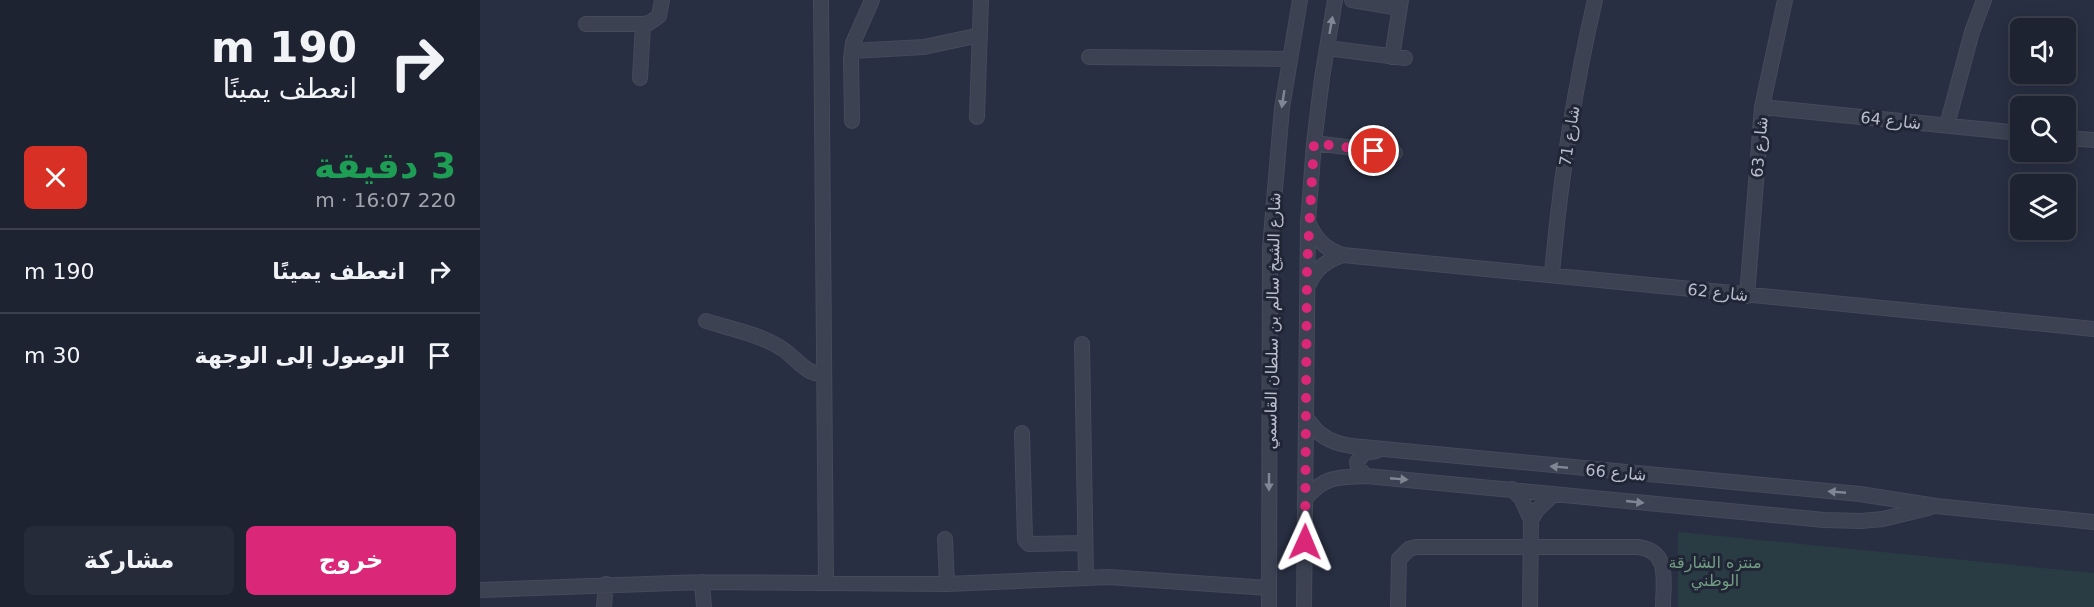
<!DOCTYPE html>
<html lang="ar">
<meta charset="utf-8">
<style>
:root{--surface:#1e2332;--page:#262b3a;--text:#f1f3f6;--muted:#a1a4ac;--line:#3c404d;--accent:#db2777}
body{margin:0;font-family:"DejaVu Sans","Noto Sans Arabic",sans-serif;background:var(--page);color:var(--text);direction:rtl;height:100vh;display:flex;flex-direction:column;font-size:22px;white-space:nowrap}
*{box-sizing:border-box;margin:0}
p{font-size:20px;color:var(--muted)}
.icon{flex:none;width:33px;height:33px;fill:none;stroke:currentColor;stroke-width:2;stroke-linecap:round;stroke-linejoin:round}
.map{position:relative;flex:1;overflow:hidden;direction:ltr}
.panel{display:flex;flex-direction:column;background:var(--surface);width:480px}
.panel>*{flex:none}
.top-card{background:#1e2332;color:var(--text);overflow:hidden}
.buttons{position:absolute;left:1530px;top:18px;display:grid;gap:12px}
.buttons a{display:grid;place-items:center;width:66px;height:66px;border-radius:9px;background:var(--surface);box-shadow:0 3px 15px #0003,0 0 0 2px var(--line);font-size:30px}
.pin{position:absolute;display:grid;place-items:center;width:51px;height:51px;color:#fff;margin:-26px;border:3px solid #fff;border-radius:50%;box-shadow:0 2px 6px #0007}
.me{position:absolute;width:66px;margin:-33px;rotate:1deg;stroke-linejoin:round;filter:drop-shadow(0 0 4px #0008)}
.turn{display:flex;align-items:center;gap:21px;height:126px;padding:0 24px;font-size:27px}
.turn .icon{width:78px;height:78px;stroke-width:2.5}
.turn b{display:block;font-size:42px;line-height:51px}
.round{display:grid;place-items:center;flex:none;width:63px;height:63px;border-radius:9px;background:var(--page)}
.head{display:flex;align-items:center;justify-content:space-between;height:102px;padding:0 24px}
h1{font-size:36px;font-weight:700;line-height:45px;color:#1e9e55}
.cta{display:flex;gap:12px;margin-top:auto;padding:12px 24px}
.cta a{flex:1;height:69px;border-radius:9px;background:var(--accent);color:#fff;font-size:24px;font-weight:700;line-height:69px;text-align:center}
.cta a+a{background:var(--page);color:var(--text)}
ul{padding:0;list-style:none}
li{display:flex;align-items:center;gap:18px;height:84px;padding:0 24px;border-top:2px solid var(--line)}
li div{flex:1}
li b{display:block;font-size:22px}
li em{font-style:normal}
main{display:flex;flex:1;min-height:0}
.map>svg:first-child{display:block}
.green{fill:#2a3c43}
.lines{fill:none;stroke-linecap:round;stroke-linejoin:round}
.minor-casing{stroke:#464a5b;stroke-width:16}
.minor{stroke:#3c4252;stroke-width:14}
.oneway{fill:#818695}
.route{stroke:#db2777;stroke-width:10;stroke-dasharray:0 18}
.labels{text-anchor:middle;stroke-width:6;stroke-linejoin:round;paint-order:stroke}
.street-label{font-size:16px;fill:#b9bdcc;stroke:#212637}
.park-label{font-size:16px;fill:#719c81;stroke:#212637}
</style>
<main>
<div class="map">
<svg width="1614" height="607" viewBox="0 0 1614 607">
<rect width="100%" height="100%" fill="#282f42"/>
<!-- green -->
<path class="green" d="M 1198,532 L 1614,573 L 1614,607 L 1198,607 Z"/>
<g class="lines">
<defs>
<path id="minor" d="M 341,0 L 346,583
M 872,0 L 919,8
M 106,24 L 163,24 L 169,23 L 179,16 L 182,0
M 847,48 L 925,58
M 372,51 L 444,47 L 500,35
M 609,57 L 809,59
M 912,57 L 921,0
M 160,78 L 163,24
M 1282,107 L 1540,133
M 497,117 L 501,0
M 372,121 L 371,58 L 373,43 L 392,0
M 1467,125 L 1492,32 L 1504,0
M 1586,138 L 1614,140
M 834,143 L 915,153
M 828,222 C 836,240 845,249 863,255 C 1113,278 1364,305 1614,329
M 1072,274 C 1080,182 1094,90 1115,0
M 828,286 C 835,269 846,261 863,255
M 1267,296 L 1282,107 L 1305,0
M 226,321 C 251,329 279,334 301,348 C 316,357 325,375 344,374
M 602,344 L 606,577
M 826,417 C 837,435 850,443 872,446 L 1380,494 L 1456,506 L 1614,522
M 542,433 L 545,540 L 549,544 L 605,543
M 886,476 L 878,468 L 877,462 L 884,453 L 896,451
M 1032,489 L 1041,498 L 1051,520 L 1050,607
M 826,498 C 845,476 858,477 886,476 L 1344,520 L 1381,521 L 1403,519 L 1448,508
M 1051,520 L 1057,510 L 1074,494
M 465,539 L 467,584
M 222,582 L 224,607
M 0,590 L 222,582 L 467,584 L 628,577 L 789,588
M 124,607 L 126,584
M 789,607 L 790,248 L 802,108 L 820,0
M 824,607 L 828,222 L 834,143 L 842,78 L 855,0
M 918,607 L 919,559 L 929,549 L 936,547 L 1158,547 C 1191,551 1183,582 1183,607"/>
</defs>
<!-- minor casing -->
<use href="#minor" class="minor-casing"/>
<!-- minor -->
<use href="#minor" class="minor"/>
</g>
<!-- one-way arrows -->
<defs><path id="oneway-solid" d="M-6-.8H1V-3.2L6.5 0L1 3.2V.8H-6Z" transform="scale(1.5)"/></defs>
<g class="oneway">
<use href="#oneway-solid" transform="translate(851 25) rotate(-80)"/>
<use href="#oneway-solid" transform="translate(803 99) rotate(99)"/>
<use href="#oneway-solid" transform="translate(1079 467) rotate(-175)"/>
<use href="#oneway-solid" transform="translate(919 479) rotate(5)"/>
<use href="#oneway-solid" transform="translate(789 482) rotate(90)"/>
<use href="#oneway-solid" transform="translate(1357 492) rotate(-175)"/>
<use href="#oneway-solid" transform="translate(1155 502) rotate(6)"/>
</g>
<g class="lines">
<!-- route -->
<path class="route" d="M 825,542 L 827,267 L 834,143 L 894,151"/>
</g>
<g class="labels">
<!-- street labels -->
<g class="street-label">
<text transform="translate(1411 120) rotate(6)" y="6">شارع 64</text>
<text transform="translate(1089 136) rotate(-81)" y="6">شارع 71</text>
<text transform="translate(1279 147) rotate(-85)" y="6">شارع 63</text>
<text transform="translate(1238 292) rotate(6)" y="6">شارع 62</text>
<text transform="translate(792 321) rotate(-89)" y="6">شارع الشيخ سالم بن سلطان القاسمي</text>
<text transform="translate(1136 472) rotate(5)" y="6">شارع 66</text>
</g>
<!-- park labels -->
<g class="park-label">
<text x="1235" y="568">منتزه الشارقة<tspan x="1235" dy="18">الوطني</tspan></text>
</g>
</g>
</svg>
<div class="buttons">
<a><svg class="icon" aria-label="sound" viewBox="0 0 24 24"><path d="M4 9h4l5-4v14l-5-4H4zM17 9q2 3 0 6"/></svg></a>
<a><svg class="icon" aria-label="search" viewBox="0 0 24 24"><circle cx="10" cy="10" r="6"/><path d="M15 15l6 6"/></svg></a>
<a><svg class="icon" aria-label="layers" viewBox="0 0 24 24"><path d="M12 4l9 5-9 5-9-5zM3 14l9 5 9-5"/></svg></a>
</div>
<div class="pin" style="left:894px;top:151px;background:#d93025"><svg class="icon" aria-label="arrive" viewBox="0 0 24 24"><path d="M6 21V4h12l-3 4 3 4H6"/></svg></div>
<svg class="me" style="left:825px;top:542px" viewBox="-20 -20 40 40"><path d="M0-17L14 15 0 8-14 15z" fill="#db2777" stroke="#fff" stroke-width="4"/></svg>
</div>
<section class="panel">
<div class="top-card">
<div class="turn"><svg class="icon" aria-label="right" viewBox="0 0 24 24"><path d="M7 20v-9h11M14 6l5 5-5 5"/></svg><div><b>190 m</b>انعطف يمينًا</div></div>
</div>
<div class="head"><div><h1>3 دقيقة</h1><p>220 m · 16:07</p></div><a class="round" style="background:#d93025;color:#fff"><svg class="icon" aria-label="close" viewBox="0 0 24 24"><path d="M6 6l12 12M18 6L6 18"/></svg></a></div>
<ul>
<li><svg class="icon" aria-label="right" viewBox="0 0 24 24"><path d="M7 20v-9h11M14 6l5 5-5 5"/></svg><div><b>انعطف يمينًا</b></div><em>190 m</em></li>
<li><svg class="icon" aria-label="arrive" viewBox="0 0 24 24"><path d="M6 21V4h12l-3 4 3 4H6"/></svg><div><b>الوصول إلى الوجهة</b></div><em>30 m</em></li>
</ul>
<div class="cta"><a>خروج</a><a>مشاركة</a></div>
</section>
</main>
